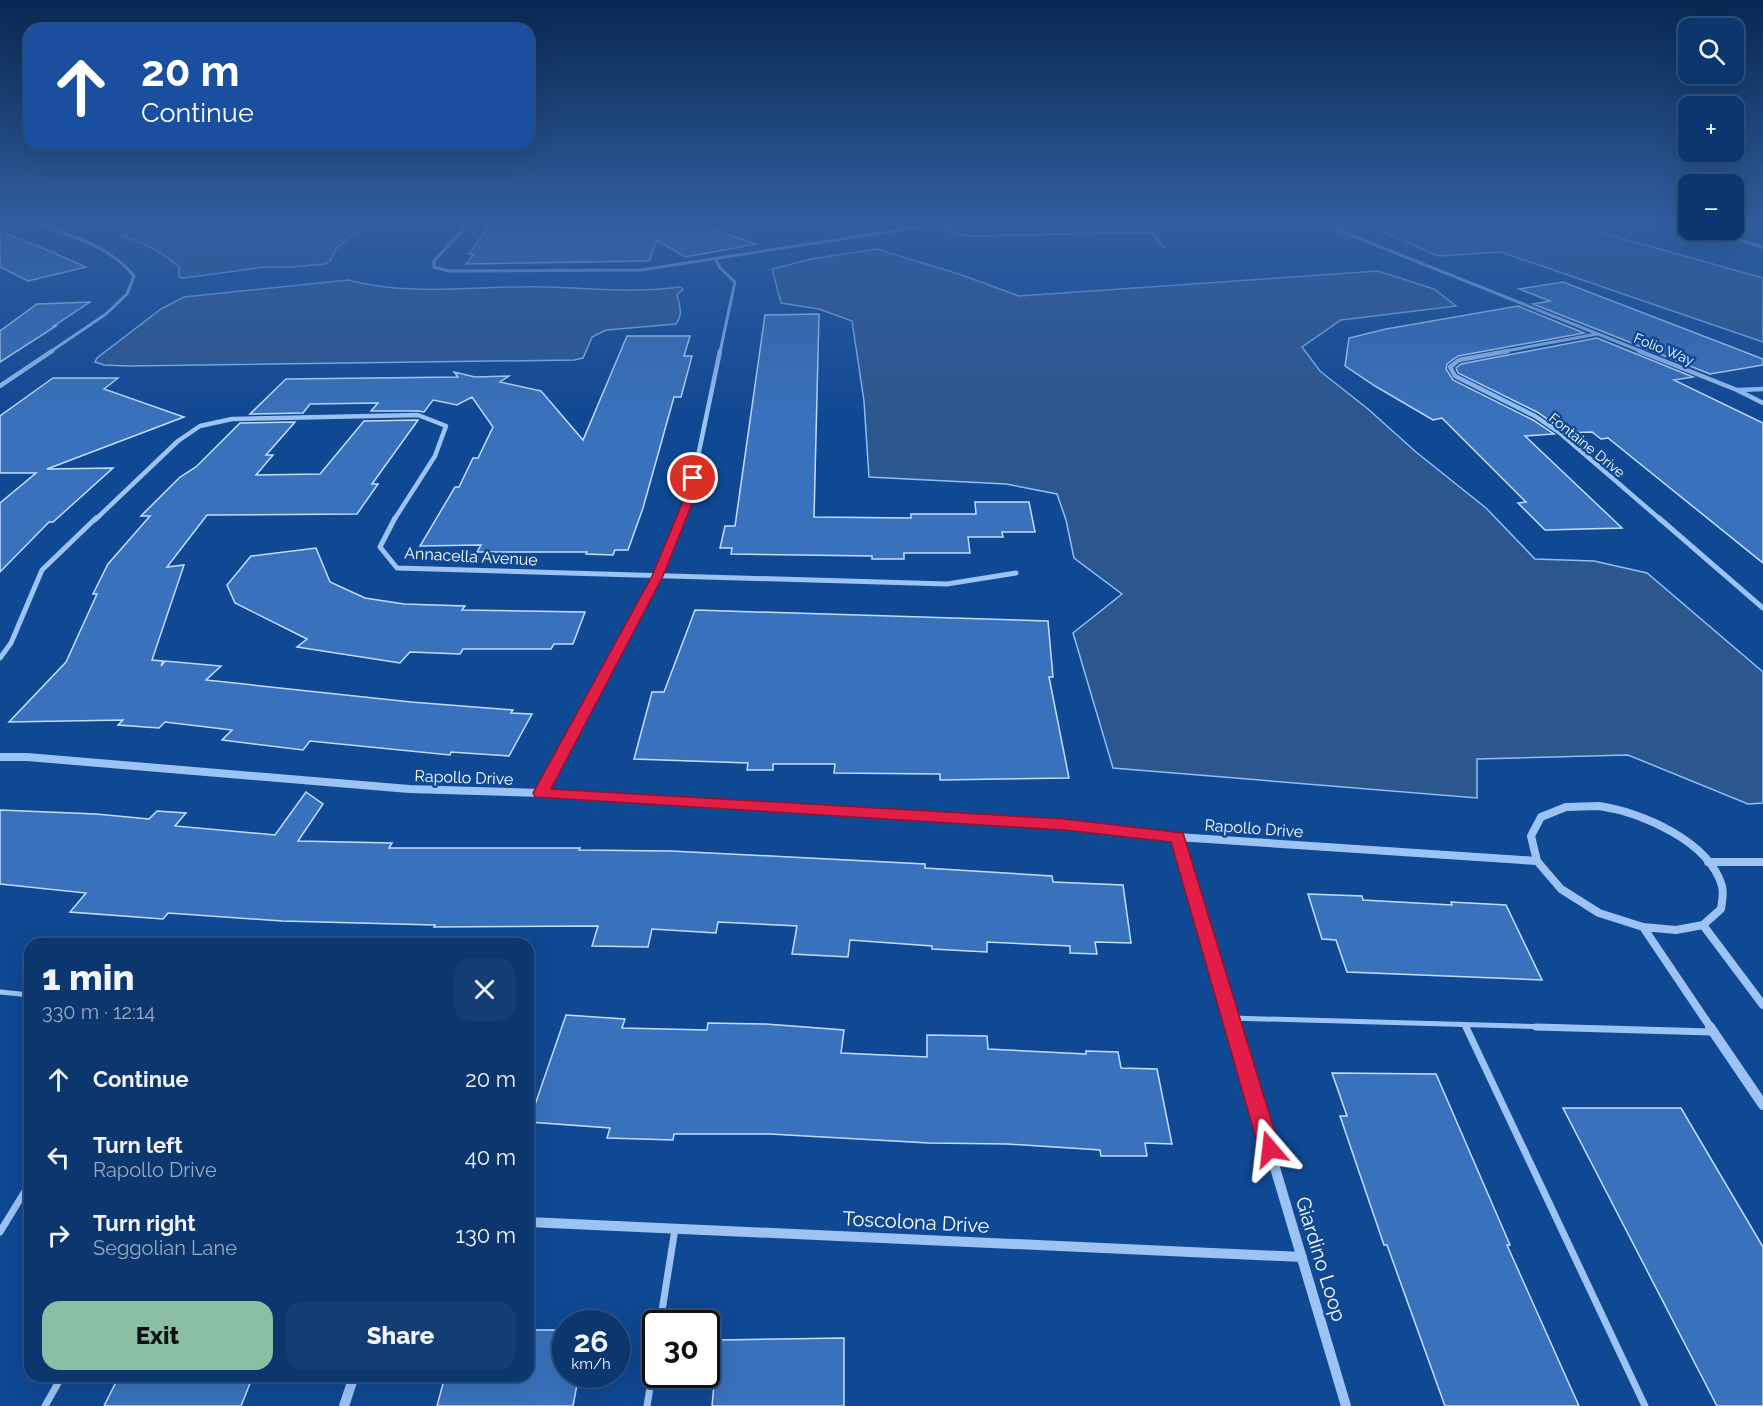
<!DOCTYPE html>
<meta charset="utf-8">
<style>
:root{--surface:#0b366e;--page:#143e73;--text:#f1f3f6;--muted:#9aabc2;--line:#2b5081;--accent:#8abfa5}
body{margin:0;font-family:Raleway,sans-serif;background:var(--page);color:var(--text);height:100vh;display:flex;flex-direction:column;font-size:22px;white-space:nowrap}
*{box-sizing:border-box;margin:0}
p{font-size:20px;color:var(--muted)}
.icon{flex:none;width:33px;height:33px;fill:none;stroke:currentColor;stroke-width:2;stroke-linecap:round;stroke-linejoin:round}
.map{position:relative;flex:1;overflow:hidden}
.side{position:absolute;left:24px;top:938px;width:510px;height:444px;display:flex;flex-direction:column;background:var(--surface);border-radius:18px;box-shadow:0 6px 24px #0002,0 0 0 2px var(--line)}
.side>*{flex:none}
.banner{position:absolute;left:24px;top:24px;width:510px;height:126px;border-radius:18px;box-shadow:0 6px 24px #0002,0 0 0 2px var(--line);background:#1a4fa0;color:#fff;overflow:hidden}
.tools{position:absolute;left:1678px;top:18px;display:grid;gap:12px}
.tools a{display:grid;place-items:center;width:66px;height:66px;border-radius:12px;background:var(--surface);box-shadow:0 6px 24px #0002,0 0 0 2px var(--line);font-size:30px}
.speed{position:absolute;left:552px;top:1310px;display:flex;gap:12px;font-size:30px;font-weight:700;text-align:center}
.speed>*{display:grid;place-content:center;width:78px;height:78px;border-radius:50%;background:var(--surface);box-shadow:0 6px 24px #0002,0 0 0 2px var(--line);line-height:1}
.speed small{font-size:15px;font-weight:400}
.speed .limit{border:3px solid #111;border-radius:9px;background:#fff;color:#111}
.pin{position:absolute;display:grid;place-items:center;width:51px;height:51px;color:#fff;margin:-26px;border:3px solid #fff;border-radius:50%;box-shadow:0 2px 6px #0007}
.me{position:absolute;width:66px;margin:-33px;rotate:343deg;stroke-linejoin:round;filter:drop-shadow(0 0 4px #0008)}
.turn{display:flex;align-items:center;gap:21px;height:126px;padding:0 18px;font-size:27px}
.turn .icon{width:78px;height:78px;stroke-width:2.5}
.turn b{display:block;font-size:42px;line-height:51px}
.round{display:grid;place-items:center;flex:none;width:63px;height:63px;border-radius:18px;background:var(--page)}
.headline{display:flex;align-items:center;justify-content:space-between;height:102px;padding:0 18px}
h1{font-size:36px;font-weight:800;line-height:45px}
.primary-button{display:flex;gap:12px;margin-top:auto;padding:12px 18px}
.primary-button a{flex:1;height:69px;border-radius:18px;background:var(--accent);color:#111;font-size:24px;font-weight:800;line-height:69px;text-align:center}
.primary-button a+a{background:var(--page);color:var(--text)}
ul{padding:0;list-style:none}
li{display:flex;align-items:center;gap:18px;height:78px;padding:0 18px}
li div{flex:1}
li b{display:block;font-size:22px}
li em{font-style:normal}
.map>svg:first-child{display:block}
.water{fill:#2c568e;stroke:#8dbef7;stroke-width:1.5}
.building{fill:#3872bc;stroke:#c4defe;stroke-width:1.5}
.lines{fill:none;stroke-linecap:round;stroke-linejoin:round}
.service-far2{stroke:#9cc3f4;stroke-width:2}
.service-far1{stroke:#9cc3f4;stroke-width:5}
.service{stroke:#9cc3f4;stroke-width:7}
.minor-far4{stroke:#9cc3f4;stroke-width:3}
.minor-far3{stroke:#9cc3f4;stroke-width:4.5}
.minor-far2{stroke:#9cc3f4;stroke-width:5}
.minor-far1{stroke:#9cc3f4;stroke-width:8}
.minor{stroke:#9cc3f4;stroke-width:10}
.route{fill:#e11d48;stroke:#92132f;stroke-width:1.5}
.labels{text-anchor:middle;stroke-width:5;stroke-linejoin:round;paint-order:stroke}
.far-street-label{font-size:14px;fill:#fff;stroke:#0f4893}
.street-label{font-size:16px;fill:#fff;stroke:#0f4893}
.near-street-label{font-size:20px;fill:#fff;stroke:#0f4893}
</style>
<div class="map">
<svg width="1763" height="1406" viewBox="0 0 1763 1406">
<rect width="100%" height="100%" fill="#0f4893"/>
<!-- water -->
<path class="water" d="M 141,224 L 364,224 L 336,249 L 330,261 L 325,264 L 292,267 L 265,267 L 184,278 L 179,277 L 179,267 C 162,252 144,242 122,236 Z
M 1366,224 L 1570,224 L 1763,278 L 1763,342 L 1501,252 L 1438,256 Z
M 877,249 L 962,275 L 1019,296 L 1378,271 L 1434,289 L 1456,306 L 1341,320 L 1302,347 L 1320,371 L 1368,409 L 1416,452 L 1486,508 L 1535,559 L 1594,561 L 1647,573 L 1763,672 L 1763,803 L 1748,804 L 1628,755 L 1477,759 L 1477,798 L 1113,768 L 1073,633 L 1122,594 L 1074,558 L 1066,520 L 1057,494 L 1006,484 L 869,477 L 864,401 L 852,321 L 819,309 L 781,303 L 772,269 L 811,259 Z
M 348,280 C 409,297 483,285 546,287 C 591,288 635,293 680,287 L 683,289 L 677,295 C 680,306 683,315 676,324 L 606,330 L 592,337 L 583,358 L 574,360 L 128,366 L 104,365 L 95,362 L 97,358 L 161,309 L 184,297 Z"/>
<!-- building -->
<path class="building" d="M 629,224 L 694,224 L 757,244 L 685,257 L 657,240 L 649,261 L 466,264 L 474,254 L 469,254 L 489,226 L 634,226 Z
M 0,231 L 57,254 L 56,254 L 86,267 L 28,281 L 0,267 Z
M 1563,282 L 1763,359 L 1763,365 L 1710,374 L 1533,304 L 1550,301 L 1519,289 Z
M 90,302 L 54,326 L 56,326 L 0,362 L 0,331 L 37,304 Z
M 1518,306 L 1584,333 L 1458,356 L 1447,364 L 1446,369 L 1453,380 L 1533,420 L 1554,434 L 1525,436 L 1622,528 L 1545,530 L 1518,503 L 1526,502 L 1442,418 L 1433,420 L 1375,386 L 1345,366 L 1349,338 L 1386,329 Z
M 819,314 L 814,517 L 911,518 L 911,514 L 976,514 L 975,502 L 1029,502 L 1035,532 L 1002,532 L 1003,537 L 968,537 L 970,553 L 904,553 L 904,559 L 872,559 L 872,556 L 731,554 L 732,548 L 720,548 L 725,526 L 735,526 L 765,315 Z
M 627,336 L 690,336 L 684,356 L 692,356 L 681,397 L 674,397 L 643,508 L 628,550 L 615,550 L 613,555 L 586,554 L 587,552 L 477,552 L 481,545 L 420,546 L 455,487 L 459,487 L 473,458 L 478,458 L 493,427 L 472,397 L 457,405 L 433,400 L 424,412 L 418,411 L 371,411 L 378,403 L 310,404 L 303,413 L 250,414 L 286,379 L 458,377 L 454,372 L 475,377 L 509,376 L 500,382 L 541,391 L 583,440 Z
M 1597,338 L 1693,377 L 1674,380 L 1763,423 L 1763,563 L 1608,438 L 1601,439 L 1592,432 L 1567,433 L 1537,412 L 1458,373 L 1456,368 L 1461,364 Z
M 53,378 L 118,378 L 104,389 L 184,417 L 47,469 L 113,468 L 53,522 L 49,522 L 0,572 L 0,503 L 36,473 L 0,473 L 0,416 Z
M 418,420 L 372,484 L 378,484 L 357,514 L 207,515 L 167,567 L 184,565 L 152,660 L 163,661 L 161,666 L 165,661 L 221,666 L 206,680 L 411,702 L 513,710 L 511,713 L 532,714 L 509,756 L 451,752 L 450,755 L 310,741 L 303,750 L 222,740 L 232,730 L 165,722 L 159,728 L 118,725 L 123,720 L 9,722 L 66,662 L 97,594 L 93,594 L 108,564 L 150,516 L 141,516 L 180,477 L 196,467 L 240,423 L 295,422 L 266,455 L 273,455 L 256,475 L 320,474 L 364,421 Z
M 316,548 L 330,582 L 365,598 L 404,604 L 465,606 L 462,610 L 585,612 L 573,644 L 554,644 L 551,649 L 463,649 L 460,654 L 410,652 L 400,663 L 297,647 L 307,639 L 235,603 L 227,585 L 251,556 Z
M 695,610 L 1048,621 L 1053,677 L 1049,677 L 1069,778 L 940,780 L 940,774 L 834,773 L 835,764 L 773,764 L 773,770 L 747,770 L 748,763 L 634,759 L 652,692 L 664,692 Z
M 306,792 L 323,804 L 298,841 L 392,843 L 389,848 L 580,848 L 579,850 L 671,851 L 809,858 L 925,864 L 925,868 L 1052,876 L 1053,882 L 1123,885 L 1131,943 L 1095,942 L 1097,954 L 1070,953 L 1070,946 L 987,942 L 987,952 L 932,949 L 932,946 L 850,940 L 848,957 L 792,954 L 797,926 L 718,922 L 716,933 L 652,929 L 648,947 L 592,946 L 598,926 L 434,927 L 435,925 L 282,921 L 168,913 L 163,919 L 70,912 L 86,893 L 0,884 L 0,810 L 96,814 L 149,819 L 157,811 L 186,813 L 175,826 L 275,835 Z
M 1308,894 L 1362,896 L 1363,900 L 1452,905 L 1451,902 L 1506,905 L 1542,980 L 1347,972 L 1336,940 L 1322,939 Z
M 566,1015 L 625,1019 L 622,1028 L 707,1030 L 708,1023 L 766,1024 L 844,1030 L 841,1053 L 927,1057 L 927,1035 L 987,1036 L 988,1049 L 1086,1054 L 1086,1051 L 1118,1052 L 1121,1068 L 1157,1069 L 1172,1144 L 1145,1143 L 1147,1156 L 1101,1156 L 1100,1150 L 1007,1144 L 929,1143 L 770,1134 L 674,1134 L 673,1140 L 607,1138 L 610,1128 L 529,1122 Z
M 1332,1073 L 1436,1074 L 1510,1245 L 1507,1245 L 1579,1406 L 1445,1406 L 1387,1245 L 1384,1245 L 1340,1116 L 1347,1116 Z
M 1563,1108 L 1681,1108 L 1763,1247 L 1763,1406 L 1717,1406 Z
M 528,1330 L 566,1330 L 566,1374 L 579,1374 L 573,1406 L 437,1406 L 445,1376 L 528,1376 Z
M 844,1338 L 844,1406 L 712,1406 L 718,1340 Z
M 119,1376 L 253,1376 L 241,1406 L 104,1406 Z"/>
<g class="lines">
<!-- service-far2 -->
<path class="service-far2" d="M 940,225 L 956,234 L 974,236 L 1151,232 L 1145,224
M 1151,232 L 1164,247"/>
<!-- service-far1 -->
<path class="service-far1" d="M 0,992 L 30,995
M 1231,1018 L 1587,1028
M 1465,1025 L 1467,1028"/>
<!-- service -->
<path class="service" d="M 1466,1027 L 1645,1406
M 1536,1027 L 1711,1032
M 0,1232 L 30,1183
M 660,1323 L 675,1229
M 45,1406 L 62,1376
M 647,1406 L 656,1350"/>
<!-- minor-far4 -->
<path class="minor-far4" d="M 39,224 C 73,237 110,246 134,276 L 127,294 L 106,314 L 50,352
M 468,224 L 434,261 L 434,267 L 449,271 L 641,270 L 932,225 L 1018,224
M 1323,224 L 1643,352
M 1685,224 L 1689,225
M 0,225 L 6,224
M 1705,230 L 1763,247
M 716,260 L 720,268 L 735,282 L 720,352
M 1500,352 L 1597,334"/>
<!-- minor-far3 -->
<path class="minor-far3" d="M 1508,351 L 1459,360 L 1450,367 L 1455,376 L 1535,416 L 1560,433 L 1661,520
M 1639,351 L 1737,390 L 1763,403
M 0,386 L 52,351
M 1738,390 L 1763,389
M 95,520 L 178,441 L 200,426 L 232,419 L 418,415 L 446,426 L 435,456 L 394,520
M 680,520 L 689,499 L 720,351"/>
<!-- minor-far2 -->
<path class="minor-far2" d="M 395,518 L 380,547 L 397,568 L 947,584 L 1016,573
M 1659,518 L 1763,608
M 0,658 L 11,643 L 42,570 L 96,518
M 569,740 L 657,576 L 681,518"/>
<!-- minor-far1 -->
<path class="minor-far1" d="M 0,757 L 27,757 L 409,789 L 541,793 L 1063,824 L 1177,837 L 1537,861
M 541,793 L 570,738
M 1599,806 C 1641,812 1709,841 1722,886 C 1724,893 1722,902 1721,909 L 1703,925 L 1676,930 L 1643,927 L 1599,913 L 1561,889 L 1537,861 L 1531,836 L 1541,817 L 1566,807 Z
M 1177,837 L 1234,1028
M 1708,862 L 1763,862
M 1703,925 L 1763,1005
M 1643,927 L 1711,1028"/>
<!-- minor -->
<path class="minor" d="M 1233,1027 L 1346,1406
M 1710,1027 L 1763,1105
M 528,1222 L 1302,1257
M 344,1406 L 354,1376"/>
</g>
<!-- sky -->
<linearGradient id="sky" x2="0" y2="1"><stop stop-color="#082851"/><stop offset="0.53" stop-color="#315e9e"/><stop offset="1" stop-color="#315e9e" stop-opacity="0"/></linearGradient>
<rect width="1763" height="420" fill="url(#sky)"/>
<!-- route -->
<path class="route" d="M 693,475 L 698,478 L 694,499 L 663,576 L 551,789 L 1064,819 L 1183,833 L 1280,1149 L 1277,1155 L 1270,1158 L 1262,1155 L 1259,1149 L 1171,842 L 1064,830 L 535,797 L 533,793 L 652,576 L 684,499 L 688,478 Z"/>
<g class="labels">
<!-- far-street labels -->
<g class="far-street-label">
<text transform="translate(1664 349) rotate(22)" y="5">Folio Way</text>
<text transform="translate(1587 445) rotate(39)" y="5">Fontaine Drive</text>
</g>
<!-- street labels -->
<g class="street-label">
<text transform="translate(471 556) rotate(3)" y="6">Annacella Avenue</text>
<text transform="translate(464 777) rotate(2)" y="6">Rapollo Drive</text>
<text transform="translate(1254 828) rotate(4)" y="6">Rapollo Drive</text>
</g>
<!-- near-street labels -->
<g class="near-street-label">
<text transform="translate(916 1222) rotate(3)" y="7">Toscolona Drive</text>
<text transform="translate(1321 1259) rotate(73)" y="7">Giardino Loop</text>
</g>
</g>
</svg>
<div class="tools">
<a><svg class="icon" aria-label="search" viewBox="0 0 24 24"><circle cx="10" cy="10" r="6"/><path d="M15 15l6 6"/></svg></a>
<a>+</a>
<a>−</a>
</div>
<div class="speed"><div>26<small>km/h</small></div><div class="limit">30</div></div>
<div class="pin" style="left:693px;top:478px;background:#d93025"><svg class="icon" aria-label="arrive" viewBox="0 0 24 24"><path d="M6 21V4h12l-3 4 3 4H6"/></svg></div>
<svg class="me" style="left:1270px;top:1149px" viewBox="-20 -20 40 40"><path d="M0-17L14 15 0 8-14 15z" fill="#e11d48" stroke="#fff" stroke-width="4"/></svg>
<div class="banner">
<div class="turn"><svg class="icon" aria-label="ahead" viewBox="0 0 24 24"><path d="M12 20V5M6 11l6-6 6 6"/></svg><div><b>20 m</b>Continue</div></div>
</div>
<section class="side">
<div class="headline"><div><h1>1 min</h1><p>330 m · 12:14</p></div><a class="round"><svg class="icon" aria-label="close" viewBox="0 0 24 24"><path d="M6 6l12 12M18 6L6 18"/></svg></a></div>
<ul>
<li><svg class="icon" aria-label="ahead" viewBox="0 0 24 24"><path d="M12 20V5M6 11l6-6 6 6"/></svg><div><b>Continue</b></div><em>20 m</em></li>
<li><svg class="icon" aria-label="left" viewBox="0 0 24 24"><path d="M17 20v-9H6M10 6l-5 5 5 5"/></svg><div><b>Turn left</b><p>Rapollo Drive</p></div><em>40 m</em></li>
<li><svg class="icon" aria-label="right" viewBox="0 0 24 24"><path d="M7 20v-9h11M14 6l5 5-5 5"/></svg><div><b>Turn right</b><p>Seggolian Lane</p></div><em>130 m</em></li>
</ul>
<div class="primary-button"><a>Exit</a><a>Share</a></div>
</section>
</div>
